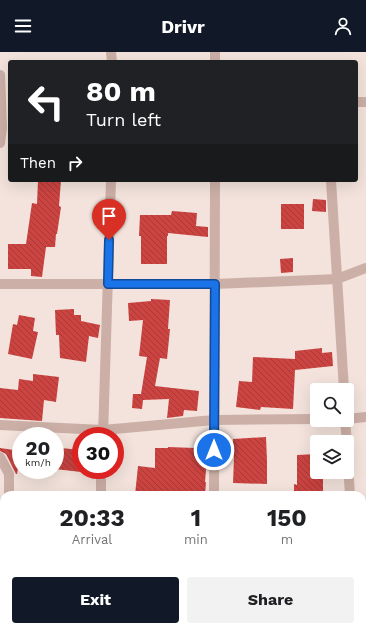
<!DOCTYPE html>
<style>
:root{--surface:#fff;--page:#f2f2f2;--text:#202124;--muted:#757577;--accent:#111827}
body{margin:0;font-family:"Work Sans",sans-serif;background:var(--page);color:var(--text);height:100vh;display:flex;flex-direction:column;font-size:15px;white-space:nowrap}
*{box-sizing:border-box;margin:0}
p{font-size:13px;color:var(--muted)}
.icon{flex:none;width:22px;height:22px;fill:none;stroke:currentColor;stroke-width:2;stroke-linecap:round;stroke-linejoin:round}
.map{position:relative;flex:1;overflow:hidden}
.drawer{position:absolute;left:0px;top:439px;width:366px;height:140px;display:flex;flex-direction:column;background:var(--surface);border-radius:12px 12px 0 0;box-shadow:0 4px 16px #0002}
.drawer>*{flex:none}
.top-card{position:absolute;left:8px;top:8px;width:350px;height:122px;border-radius:4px;box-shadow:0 4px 16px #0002;background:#202124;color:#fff;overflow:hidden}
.fabs{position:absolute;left:310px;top:331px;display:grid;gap:8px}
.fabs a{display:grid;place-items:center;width:44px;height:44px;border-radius:4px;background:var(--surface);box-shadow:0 4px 16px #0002;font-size:20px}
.speed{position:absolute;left:12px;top:375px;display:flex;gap:8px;font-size:20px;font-weight:700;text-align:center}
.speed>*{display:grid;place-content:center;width:52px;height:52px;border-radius:50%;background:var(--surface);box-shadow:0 4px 16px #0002;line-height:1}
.speed small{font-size:10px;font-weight:400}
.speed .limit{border:6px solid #d22;background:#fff;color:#111}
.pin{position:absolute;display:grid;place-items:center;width:34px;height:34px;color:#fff;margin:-41px -17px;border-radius:50% 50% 50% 0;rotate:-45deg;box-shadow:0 0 4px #0007}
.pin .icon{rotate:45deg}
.me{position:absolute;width:44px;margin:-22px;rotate:0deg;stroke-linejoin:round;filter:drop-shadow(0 0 3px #0008)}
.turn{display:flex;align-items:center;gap:14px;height:84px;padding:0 12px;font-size:18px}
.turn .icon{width:52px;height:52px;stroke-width:2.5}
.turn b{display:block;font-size:28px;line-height:34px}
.then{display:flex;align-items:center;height:38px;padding:0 12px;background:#0003;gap:8px;font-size:15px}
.eta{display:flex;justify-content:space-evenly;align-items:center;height:68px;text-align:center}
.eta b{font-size:24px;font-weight:700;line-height:28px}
.action{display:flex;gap:8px;margin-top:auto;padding:8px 12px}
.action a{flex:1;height:46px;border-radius:4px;background:var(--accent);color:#fff;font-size:16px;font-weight:700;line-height:46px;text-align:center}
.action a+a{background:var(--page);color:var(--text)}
header{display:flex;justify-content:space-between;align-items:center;height:52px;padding:0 12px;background:var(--accent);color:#fff;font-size:18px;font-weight:700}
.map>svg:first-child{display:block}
.building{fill:url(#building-back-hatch)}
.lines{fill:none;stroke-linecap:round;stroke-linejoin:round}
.minor{stroke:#ccb0a7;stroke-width:10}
.route-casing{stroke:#114b97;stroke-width:10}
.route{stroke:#1a73e8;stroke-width:7}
</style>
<header><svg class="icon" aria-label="menu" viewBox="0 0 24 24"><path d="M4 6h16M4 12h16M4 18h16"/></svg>Drivr<svg class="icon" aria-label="person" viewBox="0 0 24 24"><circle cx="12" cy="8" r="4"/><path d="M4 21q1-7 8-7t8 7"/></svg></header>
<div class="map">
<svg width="366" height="579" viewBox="0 0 366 579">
<defs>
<pattern id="building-back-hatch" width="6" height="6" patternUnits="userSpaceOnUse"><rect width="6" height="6" fill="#cc4442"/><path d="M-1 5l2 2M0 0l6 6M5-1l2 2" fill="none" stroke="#a73937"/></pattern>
</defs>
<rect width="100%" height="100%" fill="#f3e3dc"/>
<!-- building -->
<path class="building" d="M 38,128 L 61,128 L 59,154 L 61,155 L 57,182 L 56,182 L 55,195 L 46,195 L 42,225 L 31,224 L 31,217 L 8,217 L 8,192 L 26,192 L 32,151 L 37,152 Z
M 313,147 L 326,148 L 326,160 L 312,159 Z
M 281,152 L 304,152 L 304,177 L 281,177 Z
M 172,159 L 197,161 L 196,174 L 208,175 L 208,185 L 168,181 L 168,184 L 167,184 L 167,212 L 141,212 L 141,184 L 139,184 L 140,163 L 171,163 Z
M 293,206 L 293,220 L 281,221 L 280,207 Z
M 151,247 L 170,248 L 168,277 L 170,277 L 167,307 L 160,306 L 155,334 L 199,339 L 197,359 L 184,358 L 183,364 L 167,366 L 169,347 L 143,348 L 142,357 L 132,356 L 133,342 L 141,342 L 147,305 L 139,304 L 143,268 L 129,269 L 128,251 L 151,249 Z
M 74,257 L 74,263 L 81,263 L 81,269 L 100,273 L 98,286 L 89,284 L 86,310 L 60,306 L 59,283 L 56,283 L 55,258 Z
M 19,263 L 35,266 L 33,279 L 38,280 L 32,307 L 8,302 L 13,272 L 17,273 Z
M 322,296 L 322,301 L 332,300 L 333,314 L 295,318 L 293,357 L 261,355 L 260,358 L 236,355 L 239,329 L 252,330 L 253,305 L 295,307 L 295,299 Z
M 33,322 L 59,325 L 56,350 L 44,348 L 42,369 L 0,366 L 0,336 L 18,338 L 19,327 L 33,329 Z
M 266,385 L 267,409 L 267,432 L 233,431 L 234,406 L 233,387 Z
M 168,395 L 195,396 L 194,404 L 207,406 L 205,430 L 206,430 L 205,443 L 135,443 L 138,414 L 155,416 L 155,396 L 168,396 Z
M 0,396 L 21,399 L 17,422 L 16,422 L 6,402 L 0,399 Z
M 61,396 L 81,398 L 81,420 L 55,417 L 55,404 L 60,405 Z
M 317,402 L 317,420 L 323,420 L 323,443 L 294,443 L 294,432 L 297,433 L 297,403 Z"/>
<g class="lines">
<!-- minor -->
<path class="minor" d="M 111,0 L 112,10
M 215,0 L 215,10
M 0,23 L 2,76 L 0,91
M 356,50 L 366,50
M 331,128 L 344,338
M 0,232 L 215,232 L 337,227 L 366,216
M 347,367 L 366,365
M 345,368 L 347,390
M 0,373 L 103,378 L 214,368 L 317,367
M 103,384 L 111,128
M 347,395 L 350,443
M 0,405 L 9,422 L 9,443
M 101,443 L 101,418
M 214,443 L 215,128
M 0,504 L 4,484
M 0,519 L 4,519
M 362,522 L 366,522
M 101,575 L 101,579
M 358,575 L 358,579
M 201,579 L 202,575"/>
</g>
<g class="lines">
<defs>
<path id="route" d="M 109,188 L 108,232 L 215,232 L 214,398"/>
</defs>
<!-- route casing -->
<use href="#route" class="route-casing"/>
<!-- route -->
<use href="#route" class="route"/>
</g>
</svg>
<div class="fabs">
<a><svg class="icon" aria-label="search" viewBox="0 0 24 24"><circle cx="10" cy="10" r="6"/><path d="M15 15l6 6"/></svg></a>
<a><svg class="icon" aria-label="layers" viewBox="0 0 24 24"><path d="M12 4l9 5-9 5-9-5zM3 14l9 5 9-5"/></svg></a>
</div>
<div class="speed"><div>20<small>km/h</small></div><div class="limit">30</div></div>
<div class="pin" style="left:109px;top:188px;background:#d93025"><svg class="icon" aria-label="arrive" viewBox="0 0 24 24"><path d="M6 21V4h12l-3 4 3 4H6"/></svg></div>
<svg class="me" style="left:214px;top:398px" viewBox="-20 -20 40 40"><circle r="17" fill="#1a73e8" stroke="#fff" stroke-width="3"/><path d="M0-11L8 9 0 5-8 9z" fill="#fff"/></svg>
<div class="top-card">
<div class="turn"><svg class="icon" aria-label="left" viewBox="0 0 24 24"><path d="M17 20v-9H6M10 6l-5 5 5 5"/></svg><div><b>80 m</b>Turn left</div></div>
<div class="then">Then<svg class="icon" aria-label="right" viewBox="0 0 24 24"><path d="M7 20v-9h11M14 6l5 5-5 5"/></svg></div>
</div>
<section class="drawer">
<div class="eta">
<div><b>20:33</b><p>Arrival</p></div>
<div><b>1</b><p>min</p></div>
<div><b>150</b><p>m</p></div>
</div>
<div class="action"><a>Exit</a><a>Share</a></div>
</section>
</div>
